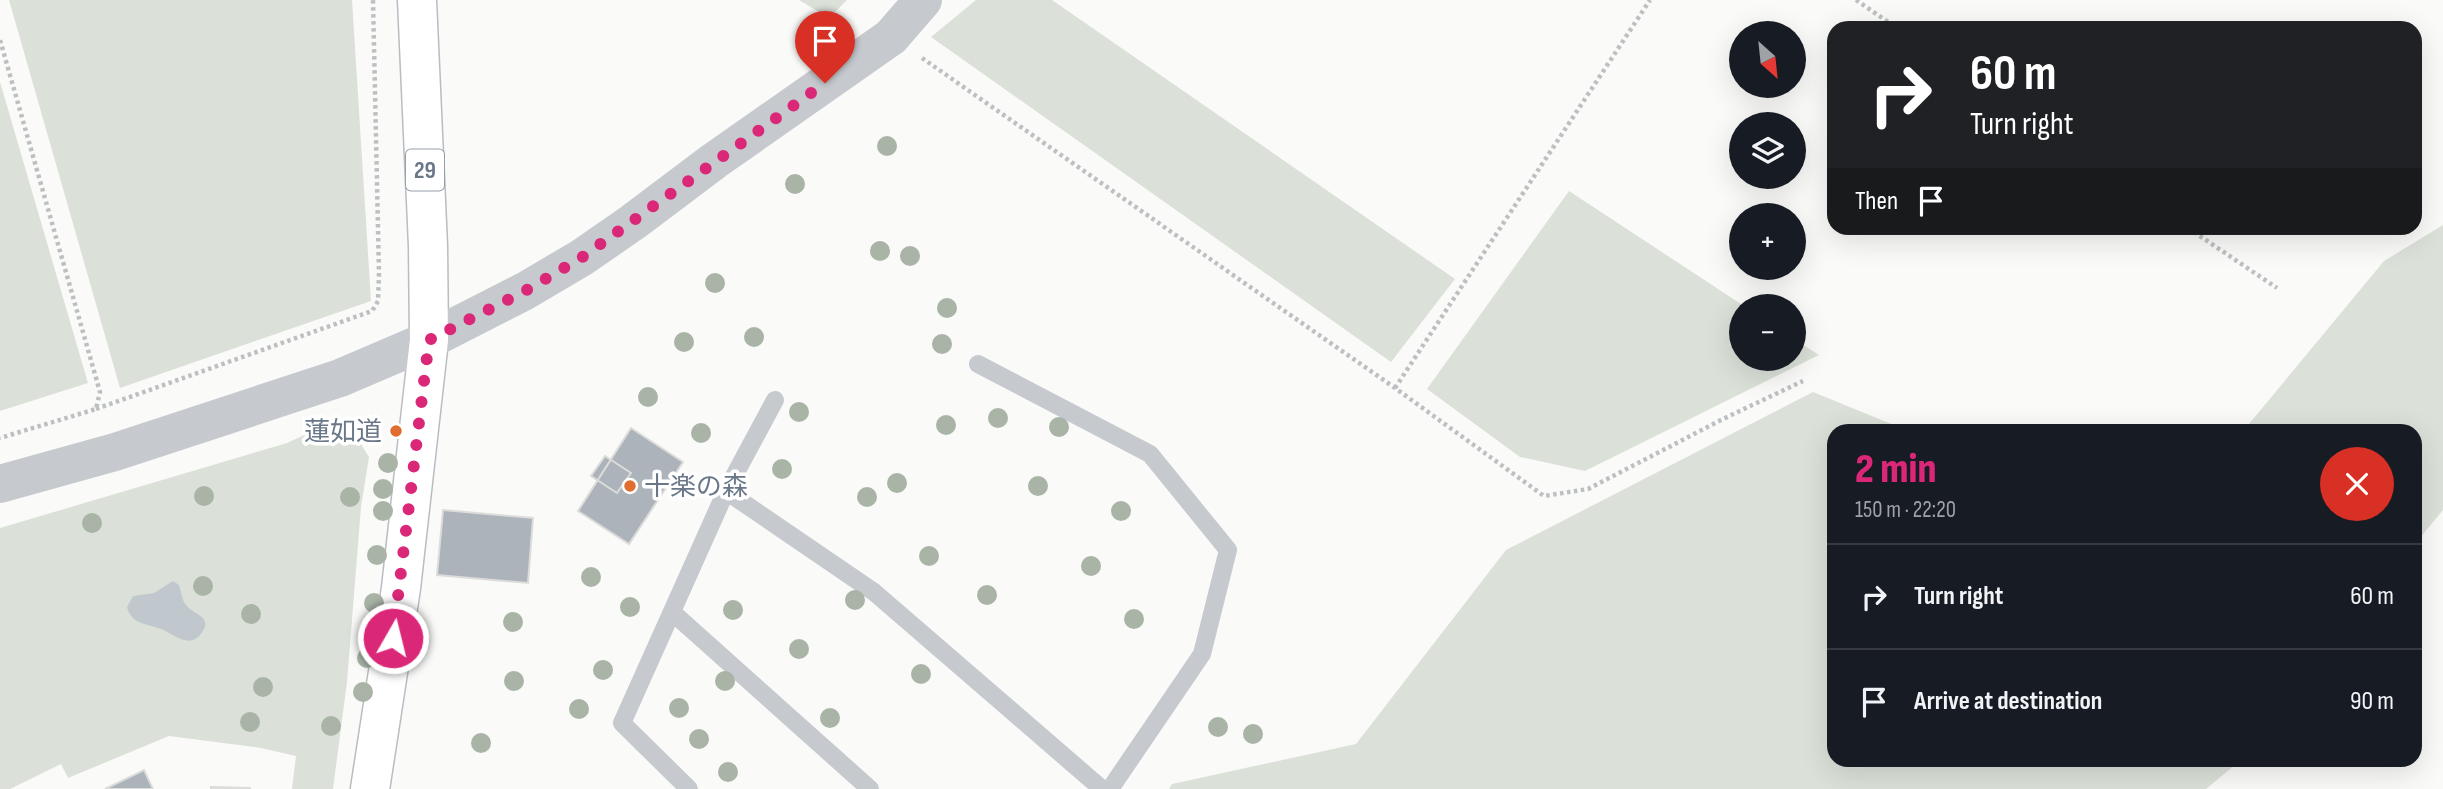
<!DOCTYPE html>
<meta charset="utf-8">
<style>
:root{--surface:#171b24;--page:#20242c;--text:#f1f3f6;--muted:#9ea1a6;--line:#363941;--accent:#db2777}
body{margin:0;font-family:"Sofia Sans Condensed","Noto Sans JP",sans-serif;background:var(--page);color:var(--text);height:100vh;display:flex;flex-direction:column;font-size:26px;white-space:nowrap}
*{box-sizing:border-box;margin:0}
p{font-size:23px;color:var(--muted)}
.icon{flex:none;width:38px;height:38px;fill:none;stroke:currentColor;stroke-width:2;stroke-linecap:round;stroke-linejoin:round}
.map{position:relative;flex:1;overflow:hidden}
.sheet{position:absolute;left:1827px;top:424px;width:595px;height:343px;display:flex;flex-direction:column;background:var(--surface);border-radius:21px;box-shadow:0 7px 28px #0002}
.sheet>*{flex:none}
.banner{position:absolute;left:1827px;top:21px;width:595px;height:214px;border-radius:21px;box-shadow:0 7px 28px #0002;background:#202124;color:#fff;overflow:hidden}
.needle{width:46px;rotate:153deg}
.tools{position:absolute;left:1729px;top:21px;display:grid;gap:14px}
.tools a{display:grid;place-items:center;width:77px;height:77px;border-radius:50%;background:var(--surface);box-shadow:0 7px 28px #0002;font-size:35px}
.pin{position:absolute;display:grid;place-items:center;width:60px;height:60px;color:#fff;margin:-72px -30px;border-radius:50% 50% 50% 0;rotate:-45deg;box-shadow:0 0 7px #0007}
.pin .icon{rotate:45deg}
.me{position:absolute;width:77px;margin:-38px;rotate:8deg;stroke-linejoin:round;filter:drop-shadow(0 0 5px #0008)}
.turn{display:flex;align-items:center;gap:24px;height:147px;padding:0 28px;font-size:32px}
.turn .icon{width:91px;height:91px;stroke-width:2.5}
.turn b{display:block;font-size:49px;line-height:60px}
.then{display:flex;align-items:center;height:66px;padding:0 28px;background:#0003;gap:14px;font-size:26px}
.round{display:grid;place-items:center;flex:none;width:74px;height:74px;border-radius:37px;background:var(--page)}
.summary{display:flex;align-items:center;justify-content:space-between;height:119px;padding:0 28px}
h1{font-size:42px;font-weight:800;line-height:52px;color:var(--accent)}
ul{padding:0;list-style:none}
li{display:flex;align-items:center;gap:21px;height:105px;padding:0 28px;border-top:2px solid var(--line)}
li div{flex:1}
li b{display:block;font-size:26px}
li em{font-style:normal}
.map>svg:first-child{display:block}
.green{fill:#dbe1d9}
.water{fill:#c0c8ce}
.building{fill:#acb3ba;stroke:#dcdcda;stroke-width:2}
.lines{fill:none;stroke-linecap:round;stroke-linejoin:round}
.primary-casing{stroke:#b9bdc1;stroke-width:41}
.path{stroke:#bdc0c3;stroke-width:4.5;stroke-dasharray:3.5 3.5;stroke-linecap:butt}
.service{stroke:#c6c9cd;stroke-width:18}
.tertiary{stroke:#c6c9cd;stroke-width:38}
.primary{stroke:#fff;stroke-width:38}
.tree{fill:#a9b4a7}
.route{stroke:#db2777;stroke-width:12;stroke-dasharray:0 21.6}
.poi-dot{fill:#e06e31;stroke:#fff;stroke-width:2.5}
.labels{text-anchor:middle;stroke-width:7;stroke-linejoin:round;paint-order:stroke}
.shield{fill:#fff;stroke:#96a0ac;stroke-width:2}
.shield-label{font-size:24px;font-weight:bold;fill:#697788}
.poi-label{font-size:26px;fill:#697788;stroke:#fff;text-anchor:end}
</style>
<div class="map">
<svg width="2443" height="789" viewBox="0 0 2443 789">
<rect width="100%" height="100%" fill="#fafaf8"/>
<!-- green -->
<path class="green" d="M 9,0 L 352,0 L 371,301 L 120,388 Z
M 799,0 L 847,0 L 829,18 Z
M 976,0 L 1052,0 L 1455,279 L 1391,362 L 931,37 Z
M 0,82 L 88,383 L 0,411 Z
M 1569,191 L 1744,306 L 1741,306 L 1741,359 L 1794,359 L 1794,339 L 1819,355 L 1585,471 L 1520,457 L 1427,389 Z
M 2443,225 L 2443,510 L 2415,544 L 2415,430 L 2244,430 L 2384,261 Z
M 1813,392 L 1906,430 L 1834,430 L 1834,760 L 2241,760 L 2206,789 L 1169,789 L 1172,784 L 1356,744 L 1506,550 Z
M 337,420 L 352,430 L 369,457 L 361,507 L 347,682 L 333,789 L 292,789 L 296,756 L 261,748 L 169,736 L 68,778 L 61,764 L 10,789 L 0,789 L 0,528 L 287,443 Z"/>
<!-- water -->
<path class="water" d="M 173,581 L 179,585 C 181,591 182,601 186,605 C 191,613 211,616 204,629 C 192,652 176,635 161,629 C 147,624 131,624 127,607 L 133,596 L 154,593 Z"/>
<!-- building -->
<path class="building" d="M 631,428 L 683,462 L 629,544 L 578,511 Z
M 605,456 L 631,473 L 617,493 L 591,476 Z
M 443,510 L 533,518 L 528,583 L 437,575 Z
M 144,770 L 153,789 L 105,789 Z
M 211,787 L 251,788 L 211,789 Z"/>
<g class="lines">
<defs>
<path id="primary" d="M 370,789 L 401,588 L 429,340 L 428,246 L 417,0"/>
</defs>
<!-- primary casing -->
<use href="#primary" class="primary-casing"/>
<!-- path -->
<path class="path" d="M 1856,0 L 1897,28
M 0,40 L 100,392 L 96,409 L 0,438
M 922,58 L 1395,388 L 1544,496 L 1588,489 L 1721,420 L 1803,381
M 2188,228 L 2277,288
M 1395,388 L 1650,0
M 96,409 L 372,311 L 378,301 L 379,274 L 373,0"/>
<!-- service -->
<path class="service" d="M 978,364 L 1150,454 L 1228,550 L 1202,654 L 1110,789
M 726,491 L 874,592 L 1102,789
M 672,612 L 870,789
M 689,789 L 622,723 L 726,491 L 775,400"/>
<!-- tertiary -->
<path class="tertiary" d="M 0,484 L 115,452 L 340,378 L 429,340 L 525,291 L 581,258 L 633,222 L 714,161 L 891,37 L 923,0"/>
<!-- primary -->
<use href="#primary" class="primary"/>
</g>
<!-- trees -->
<g class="tree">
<circle cx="887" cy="146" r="10"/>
<circle cx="795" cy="184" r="10"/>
<circle cx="880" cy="251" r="10"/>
<circle cx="910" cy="256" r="10"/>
<circle cx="715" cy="283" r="10"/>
<circle cx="947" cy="308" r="10"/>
<circle cx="754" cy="337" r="10"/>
<circle cx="684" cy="342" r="10"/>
<circle cx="942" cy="344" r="10"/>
<circle cx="648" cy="397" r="10"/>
<circle cx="799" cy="412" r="10"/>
<circle cx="998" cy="418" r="10"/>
<circle cx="946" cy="425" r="10"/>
<circle cx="1059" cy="427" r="10"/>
<circle cx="701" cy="433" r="10"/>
<circle cx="388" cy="463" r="10"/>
<circle cx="782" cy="469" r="10"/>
<circle cx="897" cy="483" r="10"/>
<circle cx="1038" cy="486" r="10"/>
<circle cx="383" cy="489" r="10"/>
<circle cx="204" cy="496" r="10"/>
<circle cx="350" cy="497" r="10"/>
<circle cx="867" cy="497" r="10"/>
<circle cx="383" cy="511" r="10"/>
<circle cx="1121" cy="511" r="10"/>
<circle cx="92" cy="523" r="10"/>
<circle cx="377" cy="555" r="10"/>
<circle cx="929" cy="556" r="10"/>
<circle cx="1091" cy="566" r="10"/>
<circle cx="591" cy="577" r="10"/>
<circle cx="203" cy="586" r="10"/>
<circle cx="987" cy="595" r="10"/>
<circle cx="855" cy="600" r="10"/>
<circle cx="374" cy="603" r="10"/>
<circle cx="630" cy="607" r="10"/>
<circle cx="733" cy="610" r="10"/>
<circle cx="251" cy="614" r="10"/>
<circle cx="1134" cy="619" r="10"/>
<circle cx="513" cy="622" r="10"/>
<circle cx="371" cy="630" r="10"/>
<circle cx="799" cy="649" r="10"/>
<circle cx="367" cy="658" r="10"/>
<circle cx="603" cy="670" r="10"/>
<circle cx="921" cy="674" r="10"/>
<circle cx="514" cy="681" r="10"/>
<circle cx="725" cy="681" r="10"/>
<circle cx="263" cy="687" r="10"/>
<circle cx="363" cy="692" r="10"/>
<circle cx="679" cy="708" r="10"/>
<circle cx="579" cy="709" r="10"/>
<circle cx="830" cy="718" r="10"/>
<circle cx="250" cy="722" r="10"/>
<circle cx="331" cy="726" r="10"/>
<circle cx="1218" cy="727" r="10"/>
<circle cx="1253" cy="734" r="10"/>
<circle cx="699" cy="739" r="10"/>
<circle cx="481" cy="743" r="10"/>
<circle cx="728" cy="772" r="10"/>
</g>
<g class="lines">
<!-- route -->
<path class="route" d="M 393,638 L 429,340 L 525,291 L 581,258 L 825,83"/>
</g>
<!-- markers -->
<g class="poi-dot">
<circle cx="396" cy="431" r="7"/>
<circle cx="630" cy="486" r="7"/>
</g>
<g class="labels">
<!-- shield labels -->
<rect class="shield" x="406" y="149.5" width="38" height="41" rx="5"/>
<g class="shield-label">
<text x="425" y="178">29</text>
</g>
<!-- poi labels -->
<g class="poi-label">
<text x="382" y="440">蓮如道</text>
<text x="644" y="495" text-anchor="start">十楽の森</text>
</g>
</g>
</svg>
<div class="tools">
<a><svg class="needle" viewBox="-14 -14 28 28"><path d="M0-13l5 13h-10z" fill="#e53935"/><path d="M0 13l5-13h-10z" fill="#9ea1a6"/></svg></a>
<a><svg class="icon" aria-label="layers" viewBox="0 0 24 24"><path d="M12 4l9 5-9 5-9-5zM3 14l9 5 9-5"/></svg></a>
<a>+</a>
<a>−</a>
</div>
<div class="pin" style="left:825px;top:83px;background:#d93025"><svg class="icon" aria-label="arrive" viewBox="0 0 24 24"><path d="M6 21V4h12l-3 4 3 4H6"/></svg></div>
<svg class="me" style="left:393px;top:638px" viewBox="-20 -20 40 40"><circle r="17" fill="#db2777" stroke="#fff" stroke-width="3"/><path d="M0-11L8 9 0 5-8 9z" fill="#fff"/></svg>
<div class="banner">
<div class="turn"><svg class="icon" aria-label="right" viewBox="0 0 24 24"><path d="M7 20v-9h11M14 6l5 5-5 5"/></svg><div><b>60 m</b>Turn right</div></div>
<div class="then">Then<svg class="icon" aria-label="arrive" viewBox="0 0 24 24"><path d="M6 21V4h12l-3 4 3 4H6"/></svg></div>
</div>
<section class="sheet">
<div class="summary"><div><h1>2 min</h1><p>150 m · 22:20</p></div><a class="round" style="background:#d93025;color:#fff"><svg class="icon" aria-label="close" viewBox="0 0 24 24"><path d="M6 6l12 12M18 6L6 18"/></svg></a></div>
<ul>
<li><svg class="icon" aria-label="right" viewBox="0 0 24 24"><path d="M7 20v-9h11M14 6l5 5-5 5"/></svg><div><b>Turn right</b></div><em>60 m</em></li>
<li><svg class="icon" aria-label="arrive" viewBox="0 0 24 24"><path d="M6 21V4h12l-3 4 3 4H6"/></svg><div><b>Arrive at destination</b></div><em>90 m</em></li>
</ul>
</section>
</div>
